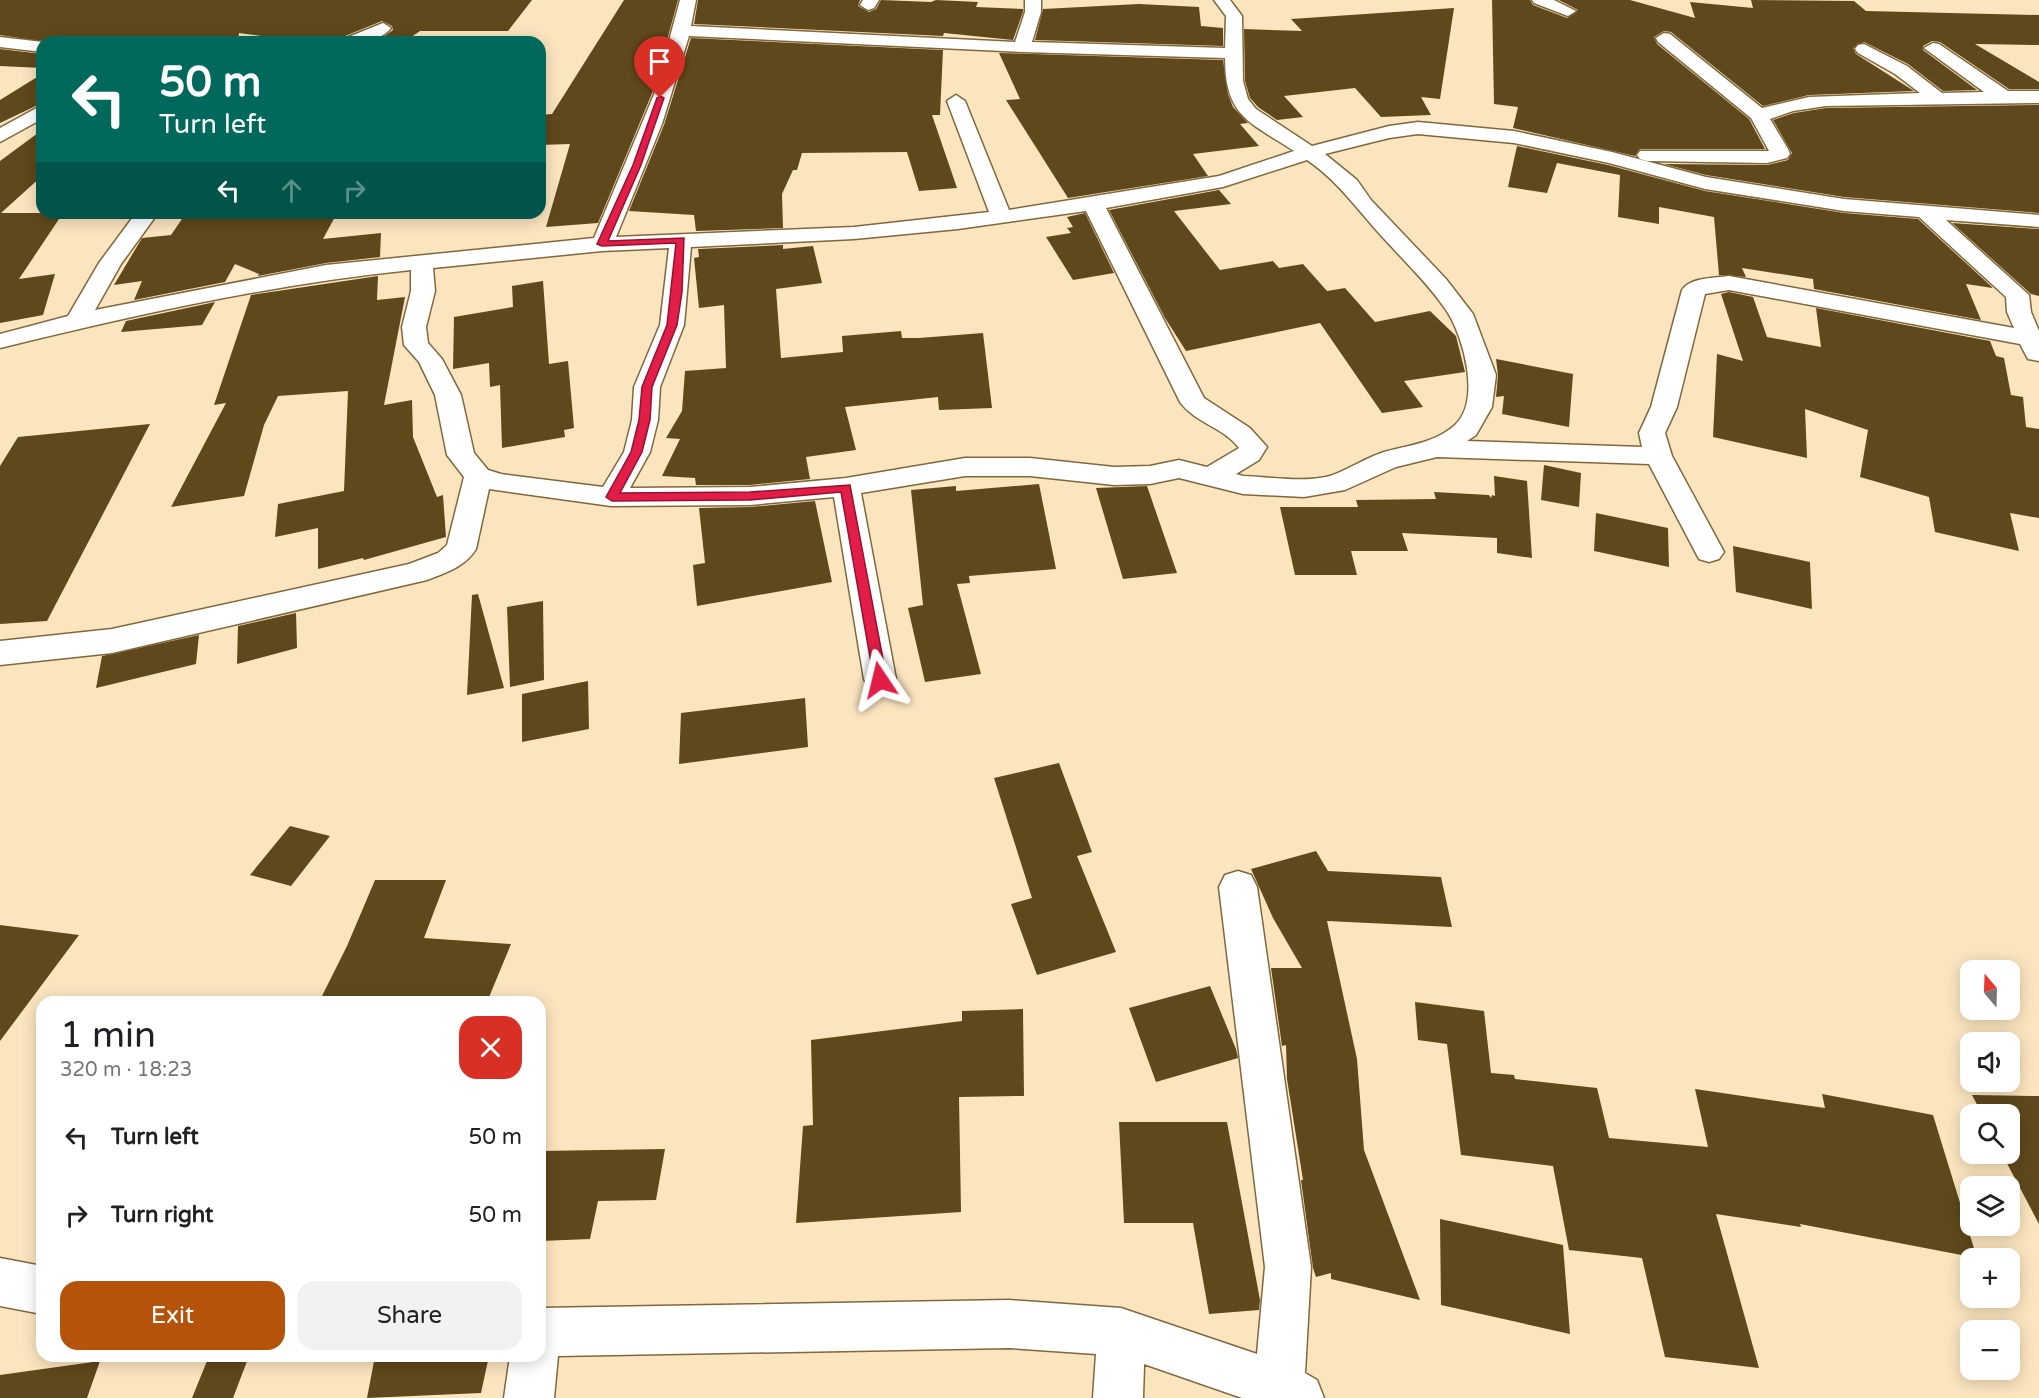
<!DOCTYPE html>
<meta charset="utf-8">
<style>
:root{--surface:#fff;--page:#f2f2f2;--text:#202124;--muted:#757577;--accent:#b45309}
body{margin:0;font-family:"Varela Round",sans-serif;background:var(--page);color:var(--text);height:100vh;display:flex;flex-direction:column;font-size:22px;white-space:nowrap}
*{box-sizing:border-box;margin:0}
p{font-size:20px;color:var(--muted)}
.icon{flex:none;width:33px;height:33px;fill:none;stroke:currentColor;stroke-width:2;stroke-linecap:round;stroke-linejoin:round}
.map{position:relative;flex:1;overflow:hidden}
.side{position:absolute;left:36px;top:996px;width:510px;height:366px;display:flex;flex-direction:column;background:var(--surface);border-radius:18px;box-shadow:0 3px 15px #0003}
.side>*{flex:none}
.banner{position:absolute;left:36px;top:36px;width:510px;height:183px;border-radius:18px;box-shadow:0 3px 15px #0003;background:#00695c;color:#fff;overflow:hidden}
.needle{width:39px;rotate:341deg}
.fabs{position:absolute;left:1960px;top:960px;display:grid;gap:12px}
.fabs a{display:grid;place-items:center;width:60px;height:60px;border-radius:12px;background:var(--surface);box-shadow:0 3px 15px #0003;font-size:30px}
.pin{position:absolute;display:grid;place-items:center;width:51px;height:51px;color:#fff;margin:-62px -26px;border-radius:50% 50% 50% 0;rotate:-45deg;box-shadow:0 0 6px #0007}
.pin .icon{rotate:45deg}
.me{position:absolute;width:66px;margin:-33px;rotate:350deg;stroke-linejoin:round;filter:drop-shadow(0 0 4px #0008)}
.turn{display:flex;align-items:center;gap:21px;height:126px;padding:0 24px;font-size:27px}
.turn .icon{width:78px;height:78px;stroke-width:2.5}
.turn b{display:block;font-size:42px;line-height:51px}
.lanes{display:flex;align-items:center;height:57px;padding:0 24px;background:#0003;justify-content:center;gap:30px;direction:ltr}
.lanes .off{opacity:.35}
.round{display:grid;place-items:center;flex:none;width:63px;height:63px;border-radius:18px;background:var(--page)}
.head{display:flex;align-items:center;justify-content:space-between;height:102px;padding:0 24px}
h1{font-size:36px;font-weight:600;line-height:45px}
.action{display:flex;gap:12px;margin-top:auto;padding:12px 24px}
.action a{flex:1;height:69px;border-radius:18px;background:var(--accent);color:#fff;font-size:24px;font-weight:600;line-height:69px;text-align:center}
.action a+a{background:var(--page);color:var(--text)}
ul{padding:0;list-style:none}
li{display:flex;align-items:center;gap:18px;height:78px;padding:0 24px}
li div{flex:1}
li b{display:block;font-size:22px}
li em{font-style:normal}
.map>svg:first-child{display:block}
.building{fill:#5f481b}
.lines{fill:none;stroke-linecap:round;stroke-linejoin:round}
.minor-casing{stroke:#80673c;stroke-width:3}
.minor{fill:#fff;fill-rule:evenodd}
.route{fill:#e11d48;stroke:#92132f;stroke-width:1.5}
</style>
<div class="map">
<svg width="2039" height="1398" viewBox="0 0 2039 1398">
<rect width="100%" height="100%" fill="#fbe5bf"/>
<!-- building -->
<path class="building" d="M 0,0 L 532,0 L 508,31 L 420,31 L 404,42 L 371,42 L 382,38 L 393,30 L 392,26 L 382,21 L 345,36 L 341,42 L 305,42 L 239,33 L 238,42 L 45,42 L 0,35 Z
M 624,0 L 678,0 L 653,91 L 598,223 L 546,227 L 570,144 L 540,145 L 540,115 L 552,114 Z
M 698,0 L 860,0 L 858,6 L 869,12 L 876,9 L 881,0 L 931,2 L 936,0 L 978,2 L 976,7 L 1023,9 L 1023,12 L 1013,40 L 944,33 L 943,36 L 694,24 Z
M 1492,0 L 1530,0 L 1533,5 L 1567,18 L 1578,10 L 1559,0 L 1630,0 L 1695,18 L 1690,2 L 1753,8 L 1751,0 L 1854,1 L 1866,11 L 2039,15 L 2039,45 L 1975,44 L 2039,82 L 2039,89 L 2009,89 L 1940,42 L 1932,41 L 1923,46 L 1923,50 L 1977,90 L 1943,91 L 1908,64 L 1864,42 L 1853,48 L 1856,54 L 1914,91 L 1809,95 L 1763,106 L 1671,32 L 1664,31 L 1654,37 L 1657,44 L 1749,119 L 1765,149 L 1640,149 L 1635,156 L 1513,128 L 1518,107 L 1494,104 Z
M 1139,4 L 1199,7 L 1201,26 L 1223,28 L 1223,46 L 1035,40 L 1043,9 Z
M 1454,8 L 1440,99 L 1421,97 L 1431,115 L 1381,117 L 1355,88 L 1284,96 L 1303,117 L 1277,120 L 1258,107 L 1250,98 L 1245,81 L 1244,29 L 1302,31 L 1291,19 Z
M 691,38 L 943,50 L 940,115 L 932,115 L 957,188 L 919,191 L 907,152 L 802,153 L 797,170 L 793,170 L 782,194 L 783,228 L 696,231 L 694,215 L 629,211 L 664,125 Z
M 0,49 L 42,54 L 42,68 L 0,66 Z
M 999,53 L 1223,60 L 1228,94 L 1233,107 L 1248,123 L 1240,124 L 1259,146 L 1193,154 L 1208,176 L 1068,198 L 1006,100 L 1020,99 Z
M 42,74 L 42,103 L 0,123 L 0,100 Z
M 2039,105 L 2039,213 L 1844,197 L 1706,175 L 1664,164 L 1767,165 L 1788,160 L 1792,153 L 1773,120 L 1794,113 L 1826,108 Z
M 42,130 L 42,176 L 1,213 L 63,213 L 19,279 L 55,274 L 43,315 L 0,323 L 0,161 Z
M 1517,146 L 1608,165 L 1705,191 L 1844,213 L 1918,219 L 1993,288 L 1966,284 L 1981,320 L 1814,289 L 1813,279 L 1742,268 L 1746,277 L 1719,275 L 1714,217 L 1659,207 L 1659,224 L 1618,217 L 1620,175 L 1557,163 L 1547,193 L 1508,187 Z
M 1219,190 L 1231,204 L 1174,211 L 1220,270 L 1273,261 L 1279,268 L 1303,264 L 1327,291 L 1345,288 L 1375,322 L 1430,311 L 1456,336 L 1465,372 L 1404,381 L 1423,407 L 1382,413 L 1320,323 L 1186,351 L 1165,318 L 1109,210 Z
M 186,213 L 337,213 L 323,239 L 381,233 L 380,257 L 326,263 L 258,276 L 259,274 L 235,264 L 225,282 L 134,300 L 142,281 L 114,285 L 142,238 L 171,235 Z
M 1085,213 L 1114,273 L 1073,280 L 1046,237 L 1071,233 L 1067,228 L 1073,227 L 1067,217 Z
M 1952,223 L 2039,229 L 2039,296 L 2031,294 Z
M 783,245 L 783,249 L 813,246 L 822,283 L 776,289 L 781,358 L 843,352 L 842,336 L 901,331 L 902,338 L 919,338 L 983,333 L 992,408 L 939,410 L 938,397 L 845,407 L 856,450 L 806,457 L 810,479 L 750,485 L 696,485 L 695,478 L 662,476 L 680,439 L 666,438 L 682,411 L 685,371 L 726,368 L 724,305 L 699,308 L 694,258 L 699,257 L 698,249 Z
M 378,276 L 377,300 L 405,297 L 384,405 L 412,400 L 413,437 L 437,497 L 443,495 L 446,537 L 364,560 L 363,558 L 318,569 L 318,528 L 275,537 L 278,504 L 344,491 L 348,391 L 278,396 L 264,425 L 244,496 L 171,507 L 226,403 L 214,405 L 251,295 Z
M 543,281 L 549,364 L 568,361 L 574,428 L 564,430 L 565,437 L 502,448 L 500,385 L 490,387 L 489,363 L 453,369 L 454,317 L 513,307 L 512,286 Z
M 1729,292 L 1753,297 L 1767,337 L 1821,347 L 1816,308 L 1990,341 L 1996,356 L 2004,358 L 2011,395 L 2023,397 L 2026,427 L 2039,429 L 2039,518 L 2010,513 L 2019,551 L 1935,532 L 1929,497 L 1860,477 L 1868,430 L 1805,409 L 1807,458 L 1713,437 L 1717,354 L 1743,361 L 1721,294 Z
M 215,302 L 202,325 L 121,332 L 126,321 Z
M 1496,359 L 1573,374 L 1569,427 L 1502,414 L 1504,396 L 1496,397 L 1498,375 Z
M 150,424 L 47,621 L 0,624 L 0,466 L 18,437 Z
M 1544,465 L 1581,473 L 1579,507 L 1541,500 Z
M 1494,476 L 1527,481 L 1532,558 L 1497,553 L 1497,538 L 1402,533 L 1408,551 L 1351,551 L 1357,575 L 1295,575 L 1280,507 L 1358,507 L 1356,500 L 1436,499 L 1434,492 L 1489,495 L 1491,498 L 1492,495 L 1495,496 Z
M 1039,484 L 1056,569 L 969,576 L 970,583 L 957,584 L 981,674 L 925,682 L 908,608 L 923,605 L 911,490 L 956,486 L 956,491 Z
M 1147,486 L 1177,573 L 1123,579 L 1096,488 Z
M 815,501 L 832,582 L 697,606 L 693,565 L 705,563 L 699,508 L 750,507 Z
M 1596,513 L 1668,528 L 1669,567 L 1594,551 Z
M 1733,546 L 1810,562 L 1812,609 L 1736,592 Z
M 478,594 L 504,688 L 467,695 L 472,595 Z
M 543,601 L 544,680 L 510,687 L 507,607 Z
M 296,613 L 297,648 L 237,664 L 238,626 Z
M 199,635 L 196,664 L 96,688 L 102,656 Z
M 588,681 L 589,729 L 522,742 L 522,694 Z
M 805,698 L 808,747 L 679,764 L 681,713 Z
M 1059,763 L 1092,852 L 1077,856 L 1116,952 L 1037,975 L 1011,904 L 1032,898 L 994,778 Z
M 290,826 L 330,836 L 291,886 L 250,875 Z
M 1316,851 L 1328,871 L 1441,877 L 1452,927 L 1327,921 L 1357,1059 L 1364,1150 L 1420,1300 L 1331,1279 L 1331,1273 L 1316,1277 L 1313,1268 L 1301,1180 L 1303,1180 L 1287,1079 L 1286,1045 L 1282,1046 L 1271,968 L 1302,968 L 1273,918 L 1251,869 Z
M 375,880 L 446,880 L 424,938 L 511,944 L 487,1002 L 320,1000 L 347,946 Z
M 0,925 L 79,935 L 0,1041 Z
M 1210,986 L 1236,1049 L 1238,1058 L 1156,1082 L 1129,1008 Z
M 1415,1002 L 1484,1011 L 1491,1073 L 1514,1075 L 1515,1079 L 1597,1088 L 1609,1138 L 1708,1147 L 1695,1089 L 1825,1108 L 1822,1094 L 1933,1115 L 1977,1258 L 1800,1224 L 1801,1227 L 1716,1214 L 1759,1368 L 1665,1357 L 1642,1258 L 1569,1250 L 1553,1166 L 1461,1155 L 1447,1044 L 1418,1040 Z
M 1023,1009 L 1024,1096 L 959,1097 L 961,1212 L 796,1223 L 803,1126 L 813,1125 L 811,1040 L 962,1021 L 962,1011 Z
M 1972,1095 L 2039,1096 L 2039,1224 L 2002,1154 L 2010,1154 L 2010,1114 L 1982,1114 Z
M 1119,1122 L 1227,1122 L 1260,1300 L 1259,1310 L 1209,1314 L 1193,1223 L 1124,1223 Z
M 665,1149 L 656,1200 L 598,1201 L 590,1239 L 540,1241 L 540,1151 Z
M 1440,1219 L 1563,1245 L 1570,1334 L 1441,1305 Z
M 209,1356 L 249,1356 L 233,1398 L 192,1398 Z
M 375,1356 L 489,1356 L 481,1393 L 367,1398 Z
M 100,1361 L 87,1398 L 0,1398 L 0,1375 Z"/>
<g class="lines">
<defs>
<path id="minor" d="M 680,0 L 696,0 L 691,26 L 1015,42 L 1025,12 L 1025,0 L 1041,0 L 1041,12 L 1032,42 L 1225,48 L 1226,16 L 1214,0 L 1230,0 L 1242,16 L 1243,81 L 1248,99 L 1256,109 L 1312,146 L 1389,126 L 1418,122 L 1514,131 L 1612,152 L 1706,177 L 1844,199 L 2039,215 L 2039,227 L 1946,220 L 2029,295 L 2031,312 L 2039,331 L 2039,361 L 2028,359 L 2020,344 L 1729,290 L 1705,294 L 1677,407 L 1665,433 L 1672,456 L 1724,552 L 1719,559 L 1709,562 L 1699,559 L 1649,464 L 1437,457 L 1396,467 L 1345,490 L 1304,497 L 1243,494 L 1179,478 L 1150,484 L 1114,485 L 1030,476 L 965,476 L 861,493 L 896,679 L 891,688 L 880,691 L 869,688 L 864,679 L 834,497 L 750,505 L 611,506 L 489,489 L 476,549 C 465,567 445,573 427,580 L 112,653 L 0,665 L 0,641 L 112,629 L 409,564 L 438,553 L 447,545 L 464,477 L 447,455 L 435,395 L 419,362 L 404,345 L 402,327 L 411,291 L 411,270 C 272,284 135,315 0,348 L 0,334 L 68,316 L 99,263 L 136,213 L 158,213 L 121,264 L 95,310 L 326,265 L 594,238 L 655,92 ZM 689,36 L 1022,52 L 1225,58 C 1225,117 1250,122 1294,151 L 1219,176 L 1009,210 L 965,101 L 956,95 L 947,101 L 989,212 L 854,227 L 616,237 L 662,124 ZM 1418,134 L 1514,143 L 1609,163 L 1705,189 L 1844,211 L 1919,217 L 2006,297 L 2007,312 L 2014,328 L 1729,276 C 1715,278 1691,277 1682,290 L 1651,407 L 1639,433 L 1642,447 L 1467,441 L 1476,435 L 1492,407 L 1496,375 L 1473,314 L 1446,279 L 1371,200 L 1357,180 L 1325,154 L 1389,138 ZM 1307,160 C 1340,182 1361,215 1389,244 C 1409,266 1432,288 1448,313 C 1464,339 1481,401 1455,425 C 1435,443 1409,445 1384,452 C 1365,458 1348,470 1330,476 C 1303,483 1271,477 1243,476 L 1236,474 L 1259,460 L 1267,447 L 1250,428 L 1204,398 L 1106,208 L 1223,187 ZM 1086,211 L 1180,402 C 1195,423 1225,428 1239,448 L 1207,467 L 1179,460 L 1150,466 L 1114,467 L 1030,458 L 965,458 L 846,478 L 750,487 L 630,488 L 650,452 L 658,420 L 660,387 L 684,325 L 691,247 L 854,239 L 958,229 ZM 669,248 L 660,325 L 634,387 L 632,420 L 624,452 L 603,487 L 501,474 L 488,470 L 474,453 L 461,395 L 442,359 L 428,343 L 426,327 L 435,291 L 433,268 L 602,251 Z
M 863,0 L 879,0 L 874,8 L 868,10 L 860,5 Z
M 1532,0 L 1554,0 L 1576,11 L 1568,16 L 1534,3 Z
M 383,23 L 391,28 C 380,42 360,42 343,42 L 346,38 Z
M 1664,33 L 1670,34 L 1762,108 L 1809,97 L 1920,93 L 1895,74 L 1858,53 L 1855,49 L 1858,45 L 1864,44 L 1907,66 L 1942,93 L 1984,92 L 1924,48 L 1933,43 L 1939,44 L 2008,91 L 2039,91 L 2039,103 L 1826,106 L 1793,111 L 1770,119 L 1788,149 L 1790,154 L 1787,158 L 1767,163 L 1647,161 L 1640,159 L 1637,155 L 1640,151 L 1769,151 L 1751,118 L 1658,42 L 1656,38 Z
M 0,37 L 43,42 L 42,52 L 0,47 Z
M 42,105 L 42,119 L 0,142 L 0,128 Z
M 1238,871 L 1251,875 L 1257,887 L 1311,1267 L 1305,1373 L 1317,1380 L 1324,1398 L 1242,1398 L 1144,1364 L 1143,1398 L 1093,1398 L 1096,1354 L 1009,1348 L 558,1356 L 554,1398 L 504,1398 L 510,1356 L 540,1356 L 540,1308 L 1009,1300 L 1121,1308 L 1257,1354 L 1265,1267 L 1219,887 L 1225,875 Z
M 0,1258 L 42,1266 L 42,1314 L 0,1306 Z"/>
</defs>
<!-- minor casing -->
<use href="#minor" class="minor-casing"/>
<!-- minor -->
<use href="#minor" class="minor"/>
</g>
<!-- route -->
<path class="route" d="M 660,96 L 664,98 L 641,165 L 608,241 L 684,238 L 682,292 L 677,325 L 652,387 L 650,420 L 642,452 L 620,493 L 750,492 L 850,485 L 887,680 L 885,683 L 876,683 L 874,680 L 841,492 L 750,500 L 612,501 L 606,497 L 631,452 L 639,420 L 642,387 L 667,325 L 676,243 L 602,246 L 597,244 L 633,165 L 657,98 Z"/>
</svg>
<div class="fabs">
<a><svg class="needle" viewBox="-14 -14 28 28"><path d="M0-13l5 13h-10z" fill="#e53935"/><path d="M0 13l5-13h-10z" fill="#757577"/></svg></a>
<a><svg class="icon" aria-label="sound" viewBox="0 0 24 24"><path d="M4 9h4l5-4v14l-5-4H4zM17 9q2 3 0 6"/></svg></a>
<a><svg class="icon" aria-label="search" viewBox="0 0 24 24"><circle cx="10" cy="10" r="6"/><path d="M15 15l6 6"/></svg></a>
<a><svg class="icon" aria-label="layers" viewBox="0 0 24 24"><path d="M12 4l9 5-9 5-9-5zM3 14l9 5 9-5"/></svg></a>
<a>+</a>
<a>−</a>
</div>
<div class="pin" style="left:660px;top:98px;background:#d93025"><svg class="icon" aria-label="arrive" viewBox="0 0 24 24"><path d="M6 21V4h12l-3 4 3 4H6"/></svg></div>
<svg class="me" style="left:880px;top:680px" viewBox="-20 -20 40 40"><path d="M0-17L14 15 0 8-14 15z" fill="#e11d48" stroke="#fff" stroke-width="4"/></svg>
<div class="banner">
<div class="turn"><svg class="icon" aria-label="left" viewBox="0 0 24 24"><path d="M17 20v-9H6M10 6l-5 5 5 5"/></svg><div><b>50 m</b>Turn left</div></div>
<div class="lanes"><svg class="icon" aria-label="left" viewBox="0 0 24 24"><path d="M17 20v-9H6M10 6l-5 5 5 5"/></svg><svg class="icon off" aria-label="ahead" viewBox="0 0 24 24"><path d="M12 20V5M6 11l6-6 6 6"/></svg><svg class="icon off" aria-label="right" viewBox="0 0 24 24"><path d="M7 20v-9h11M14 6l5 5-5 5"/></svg></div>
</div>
<section class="side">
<div class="head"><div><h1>1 min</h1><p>320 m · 18:23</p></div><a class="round" style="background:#d93025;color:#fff"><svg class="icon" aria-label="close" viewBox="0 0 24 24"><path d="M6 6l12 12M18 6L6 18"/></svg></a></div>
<ul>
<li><svg class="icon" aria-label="left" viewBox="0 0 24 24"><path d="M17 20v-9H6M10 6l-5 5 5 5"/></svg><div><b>Turn left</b></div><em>50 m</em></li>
<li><svg class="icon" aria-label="right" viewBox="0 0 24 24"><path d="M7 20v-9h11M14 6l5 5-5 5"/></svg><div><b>Turn right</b></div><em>50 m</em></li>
</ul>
<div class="action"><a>Exit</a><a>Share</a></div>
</section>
</div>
